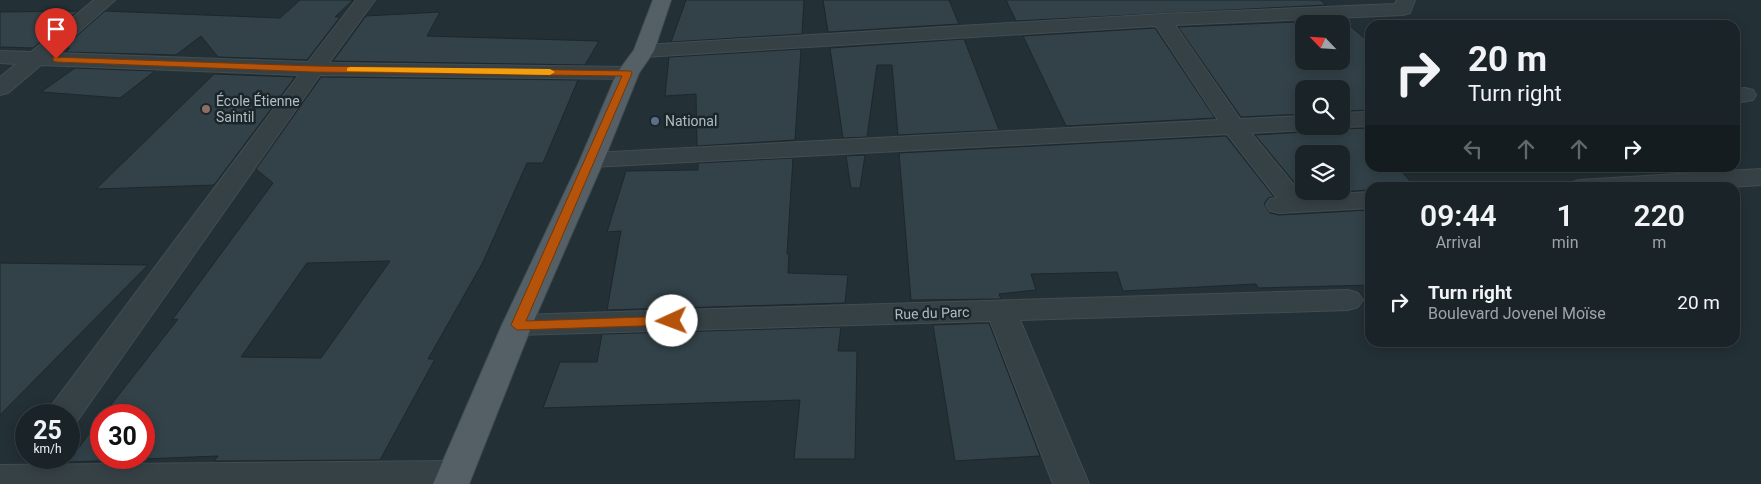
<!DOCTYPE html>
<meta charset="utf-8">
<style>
:root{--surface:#1a2428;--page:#273034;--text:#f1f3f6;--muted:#9fa4a8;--line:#384145}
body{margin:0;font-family:Roboto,sans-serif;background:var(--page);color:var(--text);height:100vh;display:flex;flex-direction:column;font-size:19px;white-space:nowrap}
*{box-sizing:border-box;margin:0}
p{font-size:16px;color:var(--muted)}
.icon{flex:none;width:28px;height:28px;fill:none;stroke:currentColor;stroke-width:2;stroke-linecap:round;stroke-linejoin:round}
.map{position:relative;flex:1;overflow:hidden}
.panel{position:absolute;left:1365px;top:182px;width:375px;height:165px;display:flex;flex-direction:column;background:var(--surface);border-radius:15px;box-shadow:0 2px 12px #0003,0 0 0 1px var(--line)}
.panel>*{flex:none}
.hud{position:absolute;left:1365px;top:20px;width:375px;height:152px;border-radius:15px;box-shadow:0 2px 12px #0003,0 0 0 1px var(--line);background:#1a2428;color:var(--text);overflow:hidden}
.needle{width:32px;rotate:295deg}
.fabs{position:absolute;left:1295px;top:15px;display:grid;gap:10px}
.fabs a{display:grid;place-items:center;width:55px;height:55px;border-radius:10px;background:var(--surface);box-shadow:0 2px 12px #0003,0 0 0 1px var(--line);font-size:25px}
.speed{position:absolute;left:15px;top:404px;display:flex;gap:10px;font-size:25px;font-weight:700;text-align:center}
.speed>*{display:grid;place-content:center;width:65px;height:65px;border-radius:50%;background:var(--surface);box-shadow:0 2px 12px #0003,0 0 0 1px var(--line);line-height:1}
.speed small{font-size:12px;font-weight:400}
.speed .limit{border:8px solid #d22;background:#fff;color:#111}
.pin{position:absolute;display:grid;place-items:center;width:42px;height:42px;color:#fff;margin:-51px -21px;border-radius:50% 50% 50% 0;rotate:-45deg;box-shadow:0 0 5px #0007}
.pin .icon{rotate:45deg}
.me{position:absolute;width:55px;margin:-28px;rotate:268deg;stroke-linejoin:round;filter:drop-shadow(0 0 4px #0008)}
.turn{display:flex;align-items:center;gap:18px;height:105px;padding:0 20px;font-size:22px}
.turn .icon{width:65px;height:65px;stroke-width:2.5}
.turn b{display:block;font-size:35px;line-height:42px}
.lanes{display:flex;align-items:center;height:48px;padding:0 20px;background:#0003;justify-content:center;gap:25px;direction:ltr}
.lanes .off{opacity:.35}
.eta{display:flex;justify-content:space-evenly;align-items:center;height:85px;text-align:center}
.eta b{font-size:30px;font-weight:600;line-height:35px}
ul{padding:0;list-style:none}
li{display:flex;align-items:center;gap:15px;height:70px;padding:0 20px}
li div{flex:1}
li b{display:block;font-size:19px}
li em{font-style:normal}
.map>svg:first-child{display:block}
.building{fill:#324248;stroke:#1d282c;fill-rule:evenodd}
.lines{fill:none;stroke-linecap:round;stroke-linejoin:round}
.minor-casing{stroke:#424d52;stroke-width:2}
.primary-casing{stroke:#424d52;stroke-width:2}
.minor{fill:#364146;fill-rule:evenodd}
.primary{fill:#546066;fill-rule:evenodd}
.route{fill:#b45309;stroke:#753606}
.slow{fill:#f59e0b}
.education-dot{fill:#8d6e63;stroke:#1b262a;stroke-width:2}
.service-dot{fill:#5c6f8a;stroke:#1b262a;stroke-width:2}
.labels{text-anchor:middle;stroke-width:5;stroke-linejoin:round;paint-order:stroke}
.poi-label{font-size:14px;fill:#b0bcc2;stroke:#1b262a;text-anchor:start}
.street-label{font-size:14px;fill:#b0bcc2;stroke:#1b262a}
</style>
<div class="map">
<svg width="1761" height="484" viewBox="0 0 1761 484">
<rect width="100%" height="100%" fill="#233035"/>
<!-- building -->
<path class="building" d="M 300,0 L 353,0 L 335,17 L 340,17 L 307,60 L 218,57 L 201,36 L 176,55 L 66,52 L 70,48 L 63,48 L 105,11 L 280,18 Z
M 686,0 L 804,0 L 802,34 L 671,42 Z
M 823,0 L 949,0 L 959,24 L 828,32 Z
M 1006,0 L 1320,0 L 1326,5 L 1016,21 Z
M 78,11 L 33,48 L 0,47 L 0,12 Z
M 440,12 L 427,36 L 599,41 L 585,65 L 333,61 L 366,16 Z
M 1343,20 L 1370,43 L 1370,110 L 1341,111 L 1341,89 L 1304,89 L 1304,114 L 1241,117 L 1178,27 ZM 1304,24 L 1341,24 L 1341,61 L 1304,61 Z
M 1155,28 L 1215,118 L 1066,126 L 1023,36 Z
M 964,39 L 999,130 L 898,135 L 892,65 L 877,65 L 867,137 L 843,138 L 830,48 Z
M 801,49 L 795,140 L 697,146 L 696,94 L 665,96 L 669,57 Z
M 75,68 L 155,71 L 120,98 L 41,92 Z
M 214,74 L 295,77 L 214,185 L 96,189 Z
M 321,77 L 578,80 L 543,163 L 527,163 L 483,262 L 428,359 L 435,359 L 380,460 L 214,461 L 218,456 L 68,462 L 101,418 L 101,458 L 144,458 L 144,415 L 103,415 L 178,319 L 172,320 L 273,183 L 256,169 ZM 390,261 L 321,358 L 241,357 L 307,263 Z
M 1315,126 L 1336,126 L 1341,129 L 1370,128 L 1370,168 L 1398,168 L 1415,186 L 1370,188 L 1370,190 L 1304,194 L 1255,135 L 1304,132 ZM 1304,154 L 1341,154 L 1341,191 L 1304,191 Z
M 1226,136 L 1274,197 L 1268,198 L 1264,204 L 1270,213 L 1279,215 L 1370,210 L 1370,285 L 1258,288 L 1256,284 L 1123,291 L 1117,272 L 1031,274 L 1036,290 L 999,294 L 1001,299 L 911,300 L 899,153 Z
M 865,155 L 860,188 L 851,188 L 846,156 Z
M 793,158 L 787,254 L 789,254 L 788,273 L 848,275 L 845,303 L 607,310 L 621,231 L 607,232 L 626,171 L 698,170 L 698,163 Z
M 0,263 L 148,265 L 0,415 Z
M 989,323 L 1040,456 L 955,461 L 933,325 Z
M 841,327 L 838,351 L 857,351 L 855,459 L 794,459 L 800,400 L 543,408 L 560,362 L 597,362 L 602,334 Z"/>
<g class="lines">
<defs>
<path id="minor" d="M 94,0 L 115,0 L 55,53 L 308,62 L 356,0 L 375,0 L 329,63 L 628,67 L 636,68 L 639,73 L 636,78 L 628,79 L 320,75 L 75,424 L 69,426 L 69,415 L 46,415 L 51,406 L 299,75 L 41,65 L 8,93 L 0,95 L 0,77 L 16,64 L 0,63 L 0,51 L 31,52 Z
M 1397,0 L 1415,0 L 1410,13 L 1403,15 L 1175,25 L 1240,119 L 1304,116 L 1304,126 L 1313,126 L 1304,130 L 1251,133 L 1303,196 L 1370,192 L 1370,208 L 1279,213 L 1270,211 L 1266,205 L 1270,199 L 1277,198 L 1227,134 L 592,167 L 583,165 L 580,160 L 583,155 L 592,153 L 1218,120 L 1156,26 L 644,57 L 637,55 L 634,51 L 637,47 L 644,45 L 1162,14 L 1395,4 Z
M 1745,88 L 1753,90 L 1756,95 L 1753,100 L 1735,103 L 1735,89 Z
M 1370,112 L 1370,126 L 1341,127 L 1338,126 L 1341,126 L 1341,113 Z
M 1761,169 L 1761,185 L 1713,188 L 1567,188 L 1570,183 L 1579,180 Z
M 1348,290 L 1358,293 L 1363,300 L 1358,307 L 1348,310 L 1020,320 L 1089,484 L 1053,484 L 990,321 L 517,335 L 506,332 L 502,325 L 506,318 L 517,315 Z
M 454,461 L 467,465 L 472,475 L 467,484 L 0,484 L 0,465 Z"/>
<path id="primary" d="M 653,0 L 671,0 L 654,51 L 639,73 L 604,160 L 532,325 L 469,484 L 433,484 L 502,325 L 580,160 L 617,73 L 634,50 Z"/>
</defs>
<!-- minor casing -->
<use href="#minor" class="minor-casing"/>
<!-- primary casing -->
<use href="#primary" class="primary-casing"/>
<!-- minor -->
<use href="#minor" class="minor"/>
<!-- primary -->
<use href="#primary" class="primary"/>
</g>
<!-- route -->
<path class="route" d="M 53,57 L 314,66 L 631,71 L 632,73 L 526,321 L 672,316 L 678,321 L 672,325 L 517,330 L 511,325 L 622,76 L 314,72 L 56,62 L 53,61 Z"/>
<!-- slow -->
<path class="slow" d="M 350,67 L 550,69 L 555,72 L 550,75 L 347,71 L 347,68 Z"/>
<!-- markers -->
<circle class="education-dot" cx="206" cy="109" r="5"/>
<circle class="service-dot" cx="655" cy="121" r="5"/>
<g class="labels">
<!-- poi labels -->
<g class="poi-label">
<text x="216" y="106">École Étienne<tspan x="216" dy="16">Saintil</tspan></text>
<text x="665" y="126">National</text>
</g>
<!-- street labels -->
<g class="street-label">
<text transform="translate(932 313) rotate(-2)" y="5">Rue du Parc</text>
</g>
</g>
</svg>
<div class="fabs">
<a><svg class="needle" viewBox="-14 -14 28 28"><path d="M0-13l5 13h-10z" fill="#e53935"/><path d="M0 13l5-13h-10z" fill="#9fa4a8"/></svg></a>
<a><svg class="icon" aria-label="search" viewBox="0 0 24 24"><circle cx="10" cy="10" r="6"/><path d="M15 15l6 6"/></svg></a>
<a><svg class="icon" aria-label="layers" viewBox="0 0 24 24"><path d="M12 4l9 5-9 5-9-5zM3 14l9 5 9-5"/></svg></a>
</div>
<div class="speed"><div>25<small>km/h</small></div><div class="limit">30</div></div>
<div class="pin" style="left:56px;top:59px;background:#d93025"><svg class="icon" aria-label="arrive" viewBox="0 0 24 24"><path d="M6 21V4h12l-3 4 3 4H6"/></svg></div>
<svg class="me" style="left:672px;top:321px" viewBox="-20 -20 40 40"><circle r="19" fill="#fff"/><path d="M0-13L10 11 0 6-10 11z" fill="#b45309"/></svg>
<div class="hud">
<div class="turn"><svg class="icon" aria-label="right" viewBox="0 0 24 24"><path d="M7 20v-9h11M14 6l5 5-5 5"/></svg><div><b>20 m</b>Turn right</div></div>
<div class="lanes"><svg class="icon off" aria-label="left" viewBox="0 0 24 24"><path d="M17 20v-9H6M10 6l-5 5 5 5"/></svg><svg class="icon off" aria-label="ahead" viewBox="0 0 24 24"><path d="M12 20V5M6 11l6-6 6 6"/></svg><svg class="icon off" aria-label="ahead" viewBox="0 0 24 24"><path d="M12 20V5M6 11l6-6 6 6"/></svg><svg class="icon" aria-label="right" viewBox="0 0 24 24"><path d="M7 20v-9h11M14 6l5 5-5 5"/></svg></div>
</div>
<section class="panel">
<div class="eta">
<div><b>09:44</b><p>Arrival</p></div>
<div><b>1</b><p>min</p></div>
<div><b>220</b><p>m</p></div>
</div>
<ul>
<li><svg class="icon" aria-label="right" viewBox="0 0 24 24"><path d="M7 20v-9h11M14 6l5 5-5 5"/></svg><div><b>Turn right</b><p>Boulevard Jovenel Moïse</p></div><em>20 m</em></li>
</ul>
</section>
</div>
